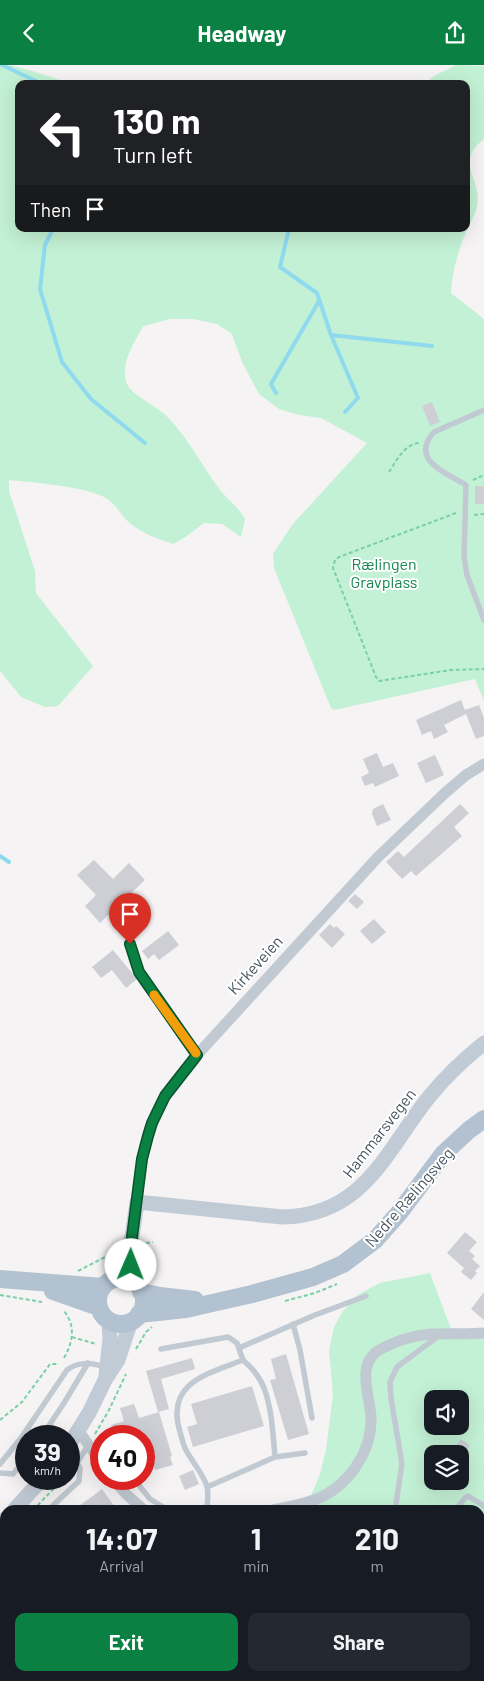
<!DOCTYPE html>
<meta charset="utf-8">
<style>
:root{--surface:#171b24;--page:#242831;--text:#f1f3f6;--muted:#9ea1a6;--accent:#0b8043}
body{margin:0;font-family:Barlow,sans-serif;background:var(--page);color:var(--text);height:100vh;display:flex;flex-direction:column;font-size:19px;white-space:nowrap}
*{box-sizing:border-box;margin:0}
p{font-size:16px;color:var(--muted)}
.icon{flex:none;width:28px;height:28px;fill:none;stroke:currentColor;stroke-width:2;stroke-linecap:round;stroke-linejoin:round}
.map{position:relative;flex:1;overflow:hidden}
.panel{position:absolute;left:0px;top:1440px;width:485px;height:176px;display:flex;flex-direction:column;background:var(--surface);border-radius:15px 15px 0 0;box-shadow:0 5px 20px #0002}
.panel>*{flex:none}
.top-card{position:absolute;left:15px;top:15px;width:455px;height:152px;border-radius:10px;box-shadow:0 5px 20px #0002;background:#202124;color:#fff;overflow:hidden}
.tools{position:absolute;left:424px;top:1325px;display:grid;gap:10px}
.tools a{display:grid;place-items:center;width:45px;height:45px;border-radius:10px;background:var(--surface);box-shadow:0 5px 20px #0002;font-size:25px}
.speed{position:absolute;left:15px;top:1360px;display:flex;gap:10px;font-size:25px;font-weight:700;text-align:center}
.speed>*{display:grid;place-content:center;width:65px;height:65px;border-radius:50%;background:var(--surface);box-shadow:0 5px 20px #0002;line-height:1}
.speed small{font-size:12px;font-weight:400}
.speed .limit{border:8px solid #d22;background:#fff;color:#111}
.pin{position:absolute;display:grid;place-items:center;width:42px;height:42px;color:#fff;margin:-51px -21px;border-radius:50% 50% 50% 0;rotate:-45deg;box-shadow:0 0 5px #0007}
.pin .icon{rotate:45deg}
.me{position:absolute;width:55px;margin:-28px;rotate:1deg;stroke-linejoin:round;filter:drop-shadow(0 0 4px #0008)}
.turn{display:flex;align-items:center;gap:18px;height:105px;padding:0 15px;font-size:22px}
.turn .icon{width:65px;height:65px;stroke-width:2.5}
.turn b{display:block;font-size:35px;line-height:42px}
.then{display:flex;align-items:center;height:48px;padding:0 15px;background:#0003;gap:10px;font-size:19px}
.eta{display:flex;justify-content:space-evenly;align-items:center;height:85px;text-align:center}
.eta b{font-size:30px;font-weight:700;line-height:35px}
.cta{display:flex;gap:10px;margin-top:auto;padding:10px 15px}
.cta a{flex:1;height:58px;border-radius:10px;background:var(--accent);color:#fff;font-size:20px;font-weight:700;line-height:58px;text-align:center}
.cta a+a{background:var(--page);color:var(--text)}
header{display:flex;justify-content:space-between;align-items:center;height:65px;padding:0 15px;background:var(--accent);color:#fff;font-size:22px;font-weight:700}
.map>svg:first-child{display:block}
.green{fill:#c3f1d5;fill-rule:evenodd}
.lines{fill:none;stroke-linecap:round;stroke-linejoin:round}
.stream{stroke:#90daee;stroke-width:4}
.building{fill:#cdcfd5}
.path{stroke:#7ad0a6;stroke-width:2;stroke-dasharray:4 2.5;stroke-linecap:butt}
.lane{stroke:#c1cad2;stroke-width:5.5}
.street{stroke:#c1cad2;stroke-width:11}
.secondary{stroke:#c1cbd6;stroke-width:15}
.primary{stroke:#b3c2d1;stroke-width:18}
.route-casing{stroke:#07532c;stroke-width:12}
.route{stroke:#0b8043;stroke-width:9}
.slow{stroke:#f59e0b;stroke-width:9}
.labels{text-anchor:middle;stroke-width:4;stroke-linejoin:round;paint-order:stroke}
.park-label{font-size:16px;fill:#17864f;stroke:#fff}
.street-label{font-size:16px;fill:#4a5661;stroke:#fff}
</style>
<header><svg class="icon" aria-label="back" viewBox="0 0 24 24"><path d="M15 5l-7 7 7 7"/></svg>Headway<svg class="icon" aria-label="share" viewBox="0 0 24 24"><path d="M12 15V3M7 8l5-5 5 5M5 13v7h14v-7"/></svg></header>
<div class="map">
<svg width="484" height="1616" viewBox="0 0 484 1616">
<rect width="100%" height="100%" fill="#f5f3f3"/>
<!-- green -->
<path class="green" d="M 0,0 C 23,0 51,14 76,19 L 19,19 L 19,164 L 466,164 L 466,19 L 425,19 L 432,12 L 456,0 L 484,1 L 484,74 C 453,98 483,114 477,142 C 475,150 470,159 466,167 C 458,187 452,206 451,228 L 484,254 L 484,636 L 475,614 L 334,645 L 331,643 L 274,503 L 273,489 L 292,460 L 367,378 L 321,353 L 299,350 L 279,344 L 259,329 L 242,297 L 232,269 L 217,259 L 193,254 L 170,254 L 143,261 C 135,277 119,299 127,319 C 132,330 153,339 163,348 C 184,366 201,399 218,422 C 226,434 238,441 245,454 L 241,472 L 222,459 L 204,458 L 184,473 L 173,479 C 159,474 143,469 131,459 C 121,451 116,438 104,432 C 86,422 31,417 9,415 L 9,426 L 35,506 L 36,528 L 93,601 L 58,641 L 45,642 L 21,632 L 0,606 Z
M 430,1208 L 451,1264 L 484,1270 L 484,1616 L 142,1616 L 142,1611 L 480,1611 L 480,1445 L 293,1445 L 310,1433 L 320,1409 L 326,1385 L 333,1329 L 329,1286 L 334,1262 L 343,1246 L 359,1229 L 380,1218 ZM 432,1334 L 460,1334 L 460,1361 L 432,1361 ZM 432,1389 L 460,1389 L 460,1416 L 432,1416 Z"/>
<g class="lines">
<!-- stream -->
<path class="stream" d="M 2,0 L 42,19
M 53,164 L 45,180 L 40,224 L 62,297 L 91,334 L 145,378
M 289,164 L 280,202 L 317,228 L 331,270 L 358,333 L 345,347
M 331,270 L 432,281
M 276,328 L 271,319 L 319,236
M 0,791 L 9,797"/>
</g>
<!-- building -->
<path class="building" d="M 432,337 L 440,357 L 430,361 L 422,341 Z
M 475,421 L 484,421 L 484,439 L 475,439 Z
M 461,635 L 465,645 L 479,640 L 484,653 L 484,671 L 476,674 L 466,649 L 444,660 L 448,667 L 434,674 L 431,666 L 422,670 L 416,655 Z
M 377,688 L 383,702 L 393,698 L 399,711 L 375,722 L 373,718 L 365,721 L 361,712 L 369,708 L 363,694 Z
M 435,690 L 444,710 L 426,718 L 417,698 Z
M 383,739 L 391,755 L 377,761 L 372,749 L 373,744 Z
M 460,739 L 469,748 L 454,762 L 462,771 L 416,811 L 411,806 L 402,814 L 386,797 L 398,786 L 404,792 Z
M 94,795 L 113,814 L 129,798 L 145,815 L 100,858 L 85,841 L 96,830 L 77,810 Z
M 355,829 L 364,837 L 357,844 L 348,836 Z
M 374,854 L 386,867 L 372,879 L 360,866 Z
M 330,859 L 334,863 L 336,861 L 345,869 L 332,883 L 319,870 Z
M 168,866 L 179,880 L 159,895 L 154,889 L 148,894 L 142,886 Z
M 113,885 L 137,914 L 126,923 L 112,905 L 101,913 L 92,902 Z
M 465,1167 L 477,1177 L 469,1186 L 475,1191 L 472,1194 L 480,1201 L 475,1206 L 477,1208 L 471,1215 L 461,1207 L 464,1203 L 447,1188 Z
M 484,1227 L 484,1255 L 471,1244 Z
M 286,1289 L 309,1369 L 288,1375 L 270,1315 L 276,1314 L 271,1294 Z
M 192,1293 L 195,1304 L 161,1314 L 169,1344 L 158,1347 L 146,1306 Z
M 252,1321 L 264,1361 L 193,1382 L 187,1362 L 197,1359 L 191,1339 Z
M 134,1339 L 139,1353 L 159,1347 L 172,1391 L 170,1392 L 173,1400 L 155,1405 L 142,1366 L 125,1371 L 115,1371 L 111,1360 L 124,1356 L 120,1343 Z
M 460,1374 L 470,1380 L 464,1390 L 454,1384 Z
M 193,1405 L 199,1419 L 185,1425 L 179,1411 Z
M 102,1424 L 117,1445 L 73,1445 L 90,1433 Z"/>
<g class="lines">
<!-- path -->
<path class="path" d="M 389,407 C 397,395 404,379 420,378
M 473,415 L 484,410
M 456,448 L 339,492 L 335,495 L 333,503 L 376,612 L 379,616 L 451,605 L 484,604
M 474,450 L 484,449
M 146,1178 L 153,1177
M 78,1206 L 109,1190
M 0,1230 L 42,1237
M 285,1236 L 315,1228 L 337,1219
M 72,1272 L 96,1279
M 136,1284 L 146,1267 L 152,1262
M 64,1293 C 73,1277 76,1261 64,1246
M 0,1355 L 22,1337 L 50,1299 L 59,1299
M 95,1369 L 109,1345 L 126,1309
M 33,1445 L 63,1414
M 0,1478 L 5,1473
M 463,1611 L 474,1616
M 256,1616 L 259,1611"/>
<!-- lane -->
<path class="lane" d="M 484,345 L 434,367 C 409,395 446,408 466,420 L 464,492 L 467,510 L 484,555
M 131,867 L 130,879 L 139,907 L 197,990
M 293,1259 L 300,1285 L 312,1353
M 239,1283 L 315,1250 L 366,1231
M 161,1284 L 228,1272 L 237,1278 L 243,1295
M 42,1371 L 64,1338 L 88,1298
M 275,1392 L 305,1388
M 0,1399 L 21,1373 L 67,1305 C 79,1296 91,1298 105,1302
M 0,1408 L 13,1409 L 26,1393
M 134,1414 L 150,1434 L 168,1445
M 48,1445 L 79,1416 L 80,1403 L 77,1398 L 89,1379
M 207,1445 C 207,1438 209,1429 207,1422 C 205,1412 191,1395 186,1385 C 183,1380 182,1373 180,1367 C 165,1318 207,1309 243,1295 C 252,1303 260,1312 264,1323 C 272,1344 273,1370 275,1392 L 207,1422
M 395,1445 L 402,1399 L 391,1333 L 390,1317 L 397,1302 L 441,1269
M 455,1445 L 465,1433 L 468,1431 L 484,1441
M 0,1494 L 5,1489"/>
<!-- street -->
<path class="street" d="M 137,1137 C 140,1099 145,1062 166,1029 C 175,1015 187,1003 197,990 L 378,792 L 445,728 L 466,710 L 484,699
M 79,1366 L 101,1398
M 113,1414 L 126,1429 L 144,1445
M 273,1445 C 287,1442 301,1440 314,1435 C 347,1423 372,1388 371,1352 C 370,1333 358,1304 374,1289 C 379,1284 387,1281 394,1278 C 427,1264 450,1271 484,1268
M 0,1611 L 5,1609
M 140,1616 L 140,1611"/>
<!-- secondary -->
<path class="secondary" d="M 132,1180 L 132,1216
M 114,1214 L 132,1172 L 137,1137 L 282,1152 C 364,1151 385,1087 429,1032 C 445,1012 464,994 484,978
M 106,1309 L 110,1274 L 109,1256
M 69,1380 L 89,1348 L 105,1315 L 118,1295 L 131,1256
M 14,1445 L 42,1414
M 0,1459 L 5,1454"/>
<!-- primary -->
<path class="primary" d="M98 1236a23 23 0 1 1 46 0a23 23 0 1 1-46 0Z
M 0,1214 L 103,1222
M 53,1226 L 99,1242
M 141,1227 L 160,1231 L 195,1235
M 139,1249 L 186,1244 L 252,1229 L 313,1212 L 343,1199 L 375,1175 L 399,1148 L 444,1088 L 469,1065 L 484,1054"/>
</g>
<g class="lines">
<defs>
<path id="route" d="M 130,879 L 139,907 L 197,990 L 165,1031 L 152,1058 L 148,1071 L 142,1094 L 132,1172 L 131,1200"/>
</defs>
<!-- route casing -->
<use href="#route" class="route-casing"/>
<!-- route -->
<use href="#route" class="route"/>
<!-- slow -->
<path class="slow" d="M 154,930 L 196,988"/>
</g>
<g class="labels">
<!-- park labels -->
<g class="park-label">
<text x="384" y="505">Rælingen<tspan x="384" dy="18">Gravplass</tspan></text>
</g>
<!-- street labels -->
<g class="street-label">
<text transform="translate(255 900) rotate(-48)" y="6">Kirkeveien</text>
<text transform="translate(379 1068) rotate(-52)" y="6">Hammarsvegen</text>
<text transform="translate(409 1132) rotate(-49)" y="6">Nedre Rælingsveg</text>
</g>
</g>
</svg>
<div class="tools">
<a><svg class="icon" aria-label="sound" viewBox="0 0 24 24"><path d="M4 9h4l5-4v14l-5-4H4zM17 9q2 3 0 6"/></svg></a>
<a><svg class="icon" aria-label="layers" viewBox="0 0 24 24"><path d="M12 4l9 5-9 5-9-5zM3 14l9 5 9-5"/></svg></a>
</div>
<div class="speed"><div>39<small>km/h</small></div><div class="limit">40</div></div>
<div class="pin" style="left:130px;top:879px;background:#d93025"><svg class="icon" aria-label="arrive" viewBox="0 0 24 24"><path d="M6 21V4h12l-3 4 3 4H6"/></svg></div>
<svg class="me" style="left:131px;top:1200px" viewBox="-20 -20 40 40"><circle r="19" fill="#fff"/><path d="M0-13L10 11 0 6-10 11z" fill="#0b8043"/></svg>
<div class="top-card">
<div class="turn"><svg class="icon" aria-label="left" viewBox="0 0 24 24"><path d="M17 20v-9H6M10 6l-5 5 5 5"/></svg><div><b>130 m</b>Turn left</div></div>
<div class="then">Then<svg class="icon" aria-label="arrive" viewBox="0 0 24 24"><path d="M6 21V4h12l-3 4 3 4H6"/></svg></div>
</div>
<section class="panel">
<div class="eta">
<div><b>14:07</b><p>Arrival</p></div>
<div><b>1</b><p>min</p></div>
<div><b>210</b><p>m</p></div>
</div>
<div class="cta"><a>Exit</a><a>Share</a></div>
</section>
</div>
